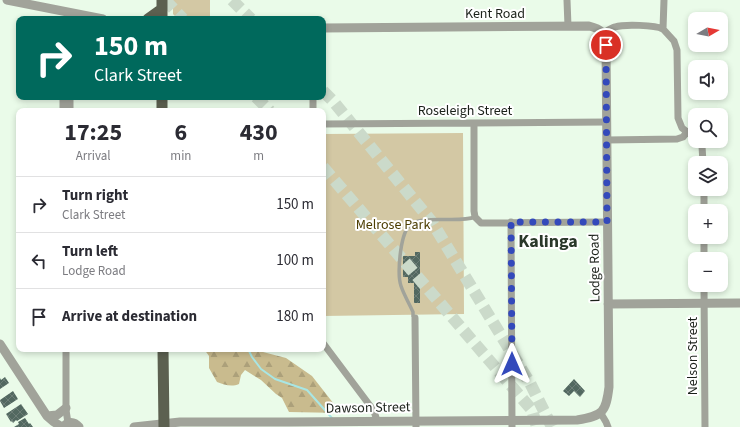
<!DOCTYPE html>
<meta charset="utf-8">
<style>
:root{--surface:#fff;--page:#f7f7f7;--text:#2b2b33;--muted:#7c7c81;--line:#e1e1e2}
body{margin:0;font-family:"Source Sans 3",sans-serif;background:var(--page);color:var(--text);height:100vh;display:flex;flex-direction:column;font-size:15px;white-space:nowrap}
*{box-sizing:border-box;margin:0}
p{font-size:13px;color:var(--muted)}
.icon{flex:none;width:22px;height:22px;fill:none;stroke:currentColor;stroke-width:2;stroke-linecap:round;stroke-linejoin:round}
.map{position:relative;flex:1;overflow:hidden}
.drawer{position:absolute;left:16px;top:108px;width:310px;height:244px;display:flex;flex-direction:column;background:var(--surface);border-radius:8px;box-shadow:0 2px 6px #0003}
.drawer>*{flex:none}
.top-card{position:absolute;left:16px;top:16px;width:310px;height:84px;border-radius:8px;box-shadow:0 2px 6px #0003;background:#00695c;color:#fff;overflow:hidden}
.needle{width:26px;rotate:80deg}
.fabs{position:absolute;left:688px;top:12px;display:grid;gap:8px}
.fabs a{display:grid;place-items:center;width:40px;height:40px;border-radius:8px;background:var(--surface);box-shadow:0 2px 6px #0003;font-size:20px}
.pin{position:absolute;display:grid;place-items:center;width:34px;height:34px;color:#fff;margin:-17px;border:2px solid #fff;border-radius:50%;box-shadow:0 1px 4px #0007}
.me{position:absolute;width:44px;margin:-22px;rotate:0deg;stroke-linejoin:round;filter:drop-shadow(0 0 3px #0008)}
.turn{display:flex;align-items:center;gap:14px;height:84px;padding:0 12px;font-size:18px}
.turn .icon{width:52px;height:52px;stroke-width:2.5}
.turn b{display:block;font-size:28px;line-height:34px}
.eta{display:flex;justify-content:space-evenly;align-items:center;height:68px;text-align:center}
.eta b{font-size:24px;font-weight:700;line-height:28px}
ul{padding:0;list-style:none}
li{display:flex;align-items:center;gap:12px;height:56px;padding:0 12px;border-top:1px solid var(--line)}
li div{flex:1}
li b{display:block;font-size:15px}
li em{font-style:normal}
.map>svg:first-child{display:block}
.forest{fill:url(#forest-firs)}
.park{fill:#d3c8a4}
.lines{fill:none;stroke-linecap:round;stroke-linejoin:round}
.stream{stroke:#a8e6e4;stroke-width:2}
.building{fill:url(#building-cross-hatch)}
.motorway-tunnel{stroke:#cbdaca;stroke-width:12;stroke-dasharray:12 6;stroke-linecap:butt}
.service{stroke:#a1a39a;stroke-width:3.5}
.minor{stroke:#a1a39a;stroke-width:7}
.tertiary{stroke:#a1a39a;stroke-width:9}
.primary{stroke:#5c6050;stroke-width:11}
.route{stroke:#3349bb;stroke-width:7;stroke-dasharray:0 12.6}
.labels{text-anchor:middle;stroke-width:4;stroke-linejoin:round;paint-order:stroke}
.street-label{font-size:14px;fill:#1b211a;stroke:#fff}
.park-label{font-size:14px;fill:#4c3d02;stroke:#fff}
.district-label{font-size:18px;font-weight:bold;fill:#2a382a;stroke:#fff}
</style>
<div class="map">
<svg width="740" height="427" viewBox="0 0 740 427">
<defs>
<pattern id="forest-firs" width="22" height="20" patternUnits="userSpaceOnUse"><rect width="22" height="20" fill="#c9bb8e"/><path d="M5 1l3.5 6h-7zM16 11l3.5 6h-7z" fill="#aca07a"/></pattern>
<pattern id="building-cross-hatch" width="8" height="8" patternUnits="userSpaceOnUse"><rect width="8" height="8" fill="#526860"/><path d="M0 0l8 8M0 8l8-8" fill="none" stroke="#6c7d76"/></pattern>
</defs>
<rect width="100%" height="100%" fill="#eafbe9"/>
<!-- forest -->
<path class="forest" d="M 204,349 L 263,349 L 263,352 L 286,358 L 312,376 L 341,413 L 289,412 L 282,398 L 276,394 L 261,380 L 245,370 L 241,375 L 239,384 C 232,387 224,385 217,382 L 209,368 L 209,356 Z"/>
<!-- park -->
<path class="park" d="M 173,0 L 210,0 L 210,18 L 177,18 L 173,14 Z
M 463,133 L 464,314 L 323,316 L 323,134 Z"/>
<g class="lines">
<!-- stream -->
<path class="stream" d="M 248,349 L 252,357 L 261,369 L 275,379 L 307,390 L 332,418"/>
</g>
<!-- building -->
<path class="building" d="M 415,252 L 420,252 L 420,303 L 414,303 L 414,283 L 408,283 L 408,277 L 403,277 L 403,256 L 415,256 Z
M 5,377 L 9,383 L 0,389 L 0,378 L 1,380 Z
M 574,379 L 585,391 L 580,397 L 574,391 L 569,396 L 563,391 Z
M 13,391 L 18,399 L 4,408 L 0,401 L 0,400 Z
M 21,404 L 28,414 L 17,421 L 16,420 L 13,423 L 12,421 L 11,422 L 6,414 Z
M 25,418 L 29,424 L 30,423 L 33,427 L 14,427 L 19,424 L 18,422 Z"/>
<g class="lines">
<!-- motorway-tunnel -->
<path class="motorway-tunnel" d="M 165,0 L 183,19
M 232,0 L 251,19
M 323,91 L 333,101 L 432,222 L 530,383 L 552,427
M 256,97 L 270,111
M 323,167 L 532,410 L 537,427"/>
<!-- service -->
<path class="service" d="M 415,318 L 413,316 L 413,312 C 409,303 404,295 401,286 C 397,274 400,236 409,226 C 413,222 420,220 426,220 C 440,218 462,222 475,217"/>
<!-- minor -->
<path class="minor" d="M 567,0 L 568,26
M 664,0 L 663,29 L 674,41 L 677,50 L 678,118 L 682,128 L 695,138
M 604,33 C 607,31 611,28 615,27 C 624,24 655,25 663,29
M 63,97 L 63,111
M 70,97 L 70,111
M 313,97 L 313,111
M 474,123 L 474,211 L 475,217 L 481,223 L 607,222
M 323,124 L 607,122
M 607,140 L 677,139 L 683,137 L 687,132
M 699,141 L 702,146 L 703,163
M 704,189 L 704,211
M 511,222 L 512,427
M 704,237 L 704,259
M 704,285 L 705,427
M 415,318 L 416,427
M 323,343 L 374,411 L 377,421
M 66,349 L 66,410 L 68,423
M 600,412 L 606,422 L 608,427"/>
<!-- tertiary -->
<path class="tertiary" d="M 7,0 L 103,19
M 608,304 L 740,303
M 0,344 L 47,416 L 54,422 L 62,427
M 47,416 L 57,415 L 66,408
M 63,427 C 68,421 74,421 79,427
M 134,427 L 180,422 L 288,422 L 577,420 C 603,416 606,412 609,387 L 606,45 C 605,32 601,29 589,26 L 323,28"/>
<!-- primary -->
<path class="primary" d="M 148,19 L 162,9
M 162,19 L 162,0
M 162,97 L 162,111
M 163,349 L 164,427"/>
</g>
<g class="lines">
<!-- route -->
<path class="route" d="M 512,364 L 511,222 L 607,222 L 606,45"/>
</g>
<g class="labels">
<!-- street labels -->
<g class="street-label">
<text x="495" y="18">Kent Road</text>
<text x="465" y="115">Roseleigh Street</text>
<text transform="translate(594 268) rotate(-91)" y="5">Lodge Road</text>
<text transform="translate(692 356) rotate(-90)" y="5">Nelson Street</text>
<text transform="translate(368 407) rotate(-1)" y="5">Dawson Street</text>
</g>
<!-- park labels -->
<g class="park-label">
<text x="393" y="229">Melrose Park</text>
</g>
<!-- district labels -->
<g class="district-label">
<text x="548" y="247">Kalinga</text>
</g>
</g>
</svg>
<div class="fabs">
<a><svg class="needle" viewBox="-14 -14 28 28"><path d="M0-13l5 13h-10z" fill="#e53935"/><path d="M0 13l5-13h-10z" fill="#7c7c81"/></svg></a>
<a><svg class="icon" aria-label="sound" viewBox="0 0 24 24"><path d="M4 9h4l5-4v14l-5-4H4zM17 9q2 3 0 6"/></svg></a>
<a><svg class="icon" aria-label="search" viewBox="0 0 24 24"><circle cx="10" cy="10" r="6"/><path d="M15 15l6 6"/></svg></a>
<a><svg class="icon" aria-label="layers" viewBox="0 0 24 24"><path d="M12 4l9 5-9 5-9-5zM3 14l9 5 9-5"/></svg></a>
<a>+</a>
<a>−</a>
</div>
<div class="pin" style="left:606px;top:45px;background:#d93025"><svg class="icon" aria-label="arrive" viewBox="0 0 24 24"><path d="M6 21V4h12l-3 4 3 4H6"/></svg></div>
<svg class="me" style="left:512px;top:364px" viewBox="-20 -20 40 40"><path d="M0-17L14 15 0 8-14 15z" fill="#3349bb" stroke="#fff" stroke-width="4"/></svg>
<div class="top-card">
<div class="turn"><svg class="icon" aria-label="right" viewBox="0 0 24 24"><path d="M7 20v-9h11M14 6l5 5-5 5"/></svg><div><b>150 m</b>Clark Street</div></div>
</div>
<section class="drawer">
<div class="eta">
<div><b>17:25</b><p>Arrival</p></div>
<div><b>6</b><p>min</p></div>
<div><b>430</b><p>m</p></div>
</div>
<ul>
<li><svg class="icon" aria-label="right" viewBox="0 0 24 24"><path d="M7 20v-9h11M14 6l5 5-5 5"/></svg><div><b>Turn right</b><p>Clark Street</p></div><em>150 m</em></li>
<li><svg class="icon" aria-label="left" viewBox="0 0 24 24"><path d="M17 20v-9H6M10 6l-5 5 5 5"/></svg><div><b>Turn left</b><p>Lodge Road</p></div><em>100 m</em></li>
<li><svg class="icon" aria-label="arrive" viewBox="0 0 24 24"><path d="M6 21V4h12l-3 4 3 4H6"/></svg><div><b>Arrive at destination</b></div><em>180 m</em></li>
</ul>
</section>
</div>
